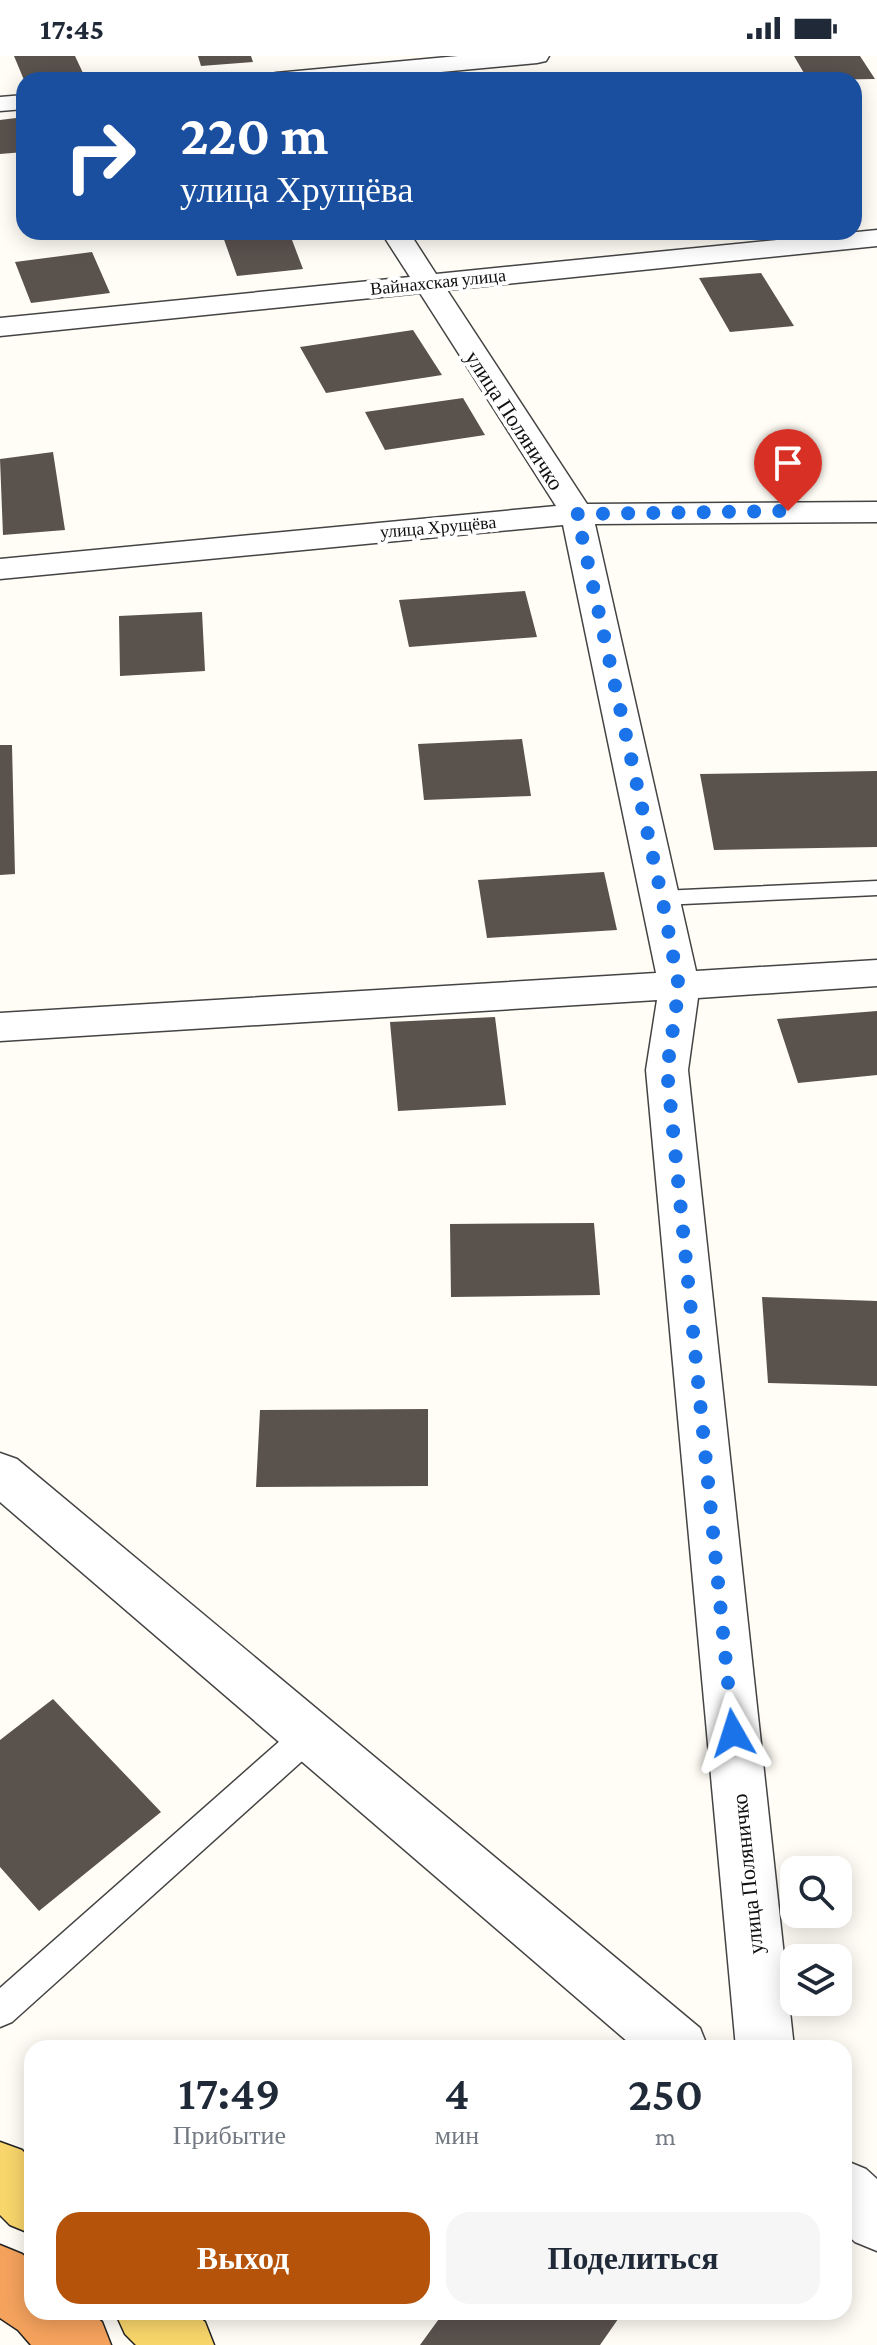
<!DOCTYPE html>
<html lang="ru">
<meta charset="utf-8">
<style>
:root{--surface:#fff;--page:#f6f6f7;--text:#1f2937;--muted:#747a83;--accent:#b45309}
body{margin:0;font-family:"Crimson Pro",serif;background:var(--page);color:var(--text);height:100vh;display:flex;flex-direction:column;font-size:30px;white-space:nowrap}
*{box-sizing:border-box;margin:0}
p{font-size:26px;color:var(--muted)}
.icon{flex:none;width:44px;height:44px;fill:none;stroke:currentColor;stroke-width:2;stroke-linecap:round;stroke-linejoin:round}
.map{position:relative;flex:1;overflow:hidden}
.drawer{position:absolute;left:24px;top:1984px;width:828px;height:280px;display:flex;flex-direction:column;background:var(--surface);border-radius:24px;box-shadow:0 4px 20px #0003}
.drawer>*{flex:none}
.guide{position:absolute;left:16px;top:16px;width:846px;height:168px;border-radius:24px;box-shadow:0 4px 20px #0003;background:#1a4fa0;color:#fff;overflow:hidden}
.buttons{position:absolute;left:780px;top:1800px;display:grid;gap:16px}
.buttons a{display:grid;place-items:center;width:72px;height:72px;border-radius:16px;background:var(--surface);box-shadow:0 4px 20px #0003;font-size:40px}
.pin{position:absolute;display:grid;place-items:center;width:68px;height:68px;color:#fff;margin:-82px -34px;border-radius:50% 50% 50% 0;rotate:-45deg;box-shadow:0 0 8px #0007}
.pin .icon{rotate:45deg}
.me{position:absolute;width:88px;margin:-44px;rotate:354deg;stroke-linejoin:round;filter:drop-shadow(0 0 6px #0008)}
.turn{display:flex;align-items:center;gap:28px;height:168px;padding:0 32px;font-size:36px}
.turn .icon{width:104px;height:104px;stroke-width:2.5}
.turn b{display:block;font-size:56px;line-height:68px}
.eta{display:flex;justify-content:space-evenly;align-items:center;height:136px;text-align:center}
.eta b{font-size:48px;font-weight:600;line-height:56px}
.primary-button{display:flex;gap:16px;margin-top:auto;padding:16px 32px}
.primary-button a{flex:1;height:92px;border-radius:24px;background:var(--accent);color:#fff;font-size:32px;font-weight:600;line-height:92px;text-align:center}
.primary-button a+a{background:var(--page);color:var(--text)}
.status{display:flex;justify-content:space-between;align-items:center;height:56px;padding:0 40px;background:var(--surface);direction:ltr}
.status svg{height:22px;fill:currentColor}
.map>svg:first-child{display:block}
.building{fill:#5a524d}
.lines{fill:none;stroke-linecap:round;stroke-linejoin:round}
.lane-casing{stroke:#444;stroke-width:3}
.street-casing{stroke:#444;stroke-width:3}
.primary-casing{stroke:#222;stroke-width:3}
.highway-casing{stroke:#222;stroke-width:3}
.lane{fill:#fff;fill-rule:evenodd}
.street{fill:#fff;fill-rule:evenodd}
.primary{fill:#f9d66b;fill-rule:evenodd}
.highway{fill:#f5a25d;fill-rule:evenodd}
.route{stroke:#1a73e8;stroke-width:14;stroke-dasharray:0 25.2}
.labels{text-anchor:middle;stroke-width:8;stroke-linejoin:round;paint-order:stroke}
.far-street-label{font-size:18px;fill:#111;stroke:#fff}
.street-label{font-size:22px;fill:#111;stroke:#fff}
</style>
<div class="status"><b>17:45</b><svg viewBox="0 0 49 12"><path d="M0 12V9h3v3zM5 12V6h3v6zM10 12V3h3v9zM15 12V0h3v12zM26 1h20v11H26zM47 4h2v5h-2z"/></svg></div>
<div class="map">
<svg width="877" height="2289" viewBox="0 0 877 2289">
<rect width="100%" height="100%" fill="#fffdf5"/>
<!-- building -->
<path class="building" d="M 14,0 L 75,0 L 83,17 L 24,24 Z
M 198,0 L 251,0 L 253,6 L 201,10 Z
M 794,0 L 860,0 L 875,23 L 808,24 Z
M 523,17 L 527,24 L 457,24 L 457,22 Z
M 24,61 L 24,96 L 0,98 L 0,64 Z
M 242,176 L 289,176 L 303,213 L 237,220 L 222,178 Z
M 92,196 L 110,237 L 31,247 L 15,206 Z
M 761,217 L 794,270 L 730,276 L 699,222 Z
M 413,274 L 442,319 L 326,337 L 300,291 Z
M 463,342 L 485,379 L 385,394 L 365,356 Z
M 53,396 L 65,474 L 3,479 L 0,403 Z
M 525,535 L 537,581 L 409,591 L 399,544 Z
M 202,556 L 205,615 L 120,620 L 119,560 Z
M 522,683 L 531,740 L 424,744 L 418,688 Z
M 0,689 L 12,689 L 15,818 L 0,819 Z
M 877,715 L 877,791 L 714,794 L 700,718 Z
M 604,816 L 617,874 L 487,882 L 478,824 Z
M 877,955 L 877,1019 L 798,1027 L 777,963 Z
M 495,961 L 506,1049 L 398,1055 L 390,966 Z
M 594,1167 L 600,1239 L 451,1241 L 450,1168 Z
M 762,1241 L 877,1245 L 877,1330 L 768,1327 Z
M 428,1353 L 428,1430 L 256,1431 L 260,1354 Z
M 53,1643 L 161,1756 L 39,1855 L 0,1811 L 0,1684 Z
M 444,2256 L 623,2256 L 600,2289 L 420,2289 Z"/>
<g class="lines">
<defs>
<path id="lane" d="M 877,825 L 877,839 L 662,849 L 654,847 L 651,842 L 654,837 L 662,835 Z
M 309,1665 L 320,1669 L 325,1679 L 320,1689 L 12,1966 L 0,1971 L 0,1932 L 298,1669 Z"/>
<path id="street" d="M 458,0 L 549,0 L 546,5 L 537,7 L 356,24 L 264,24 L 267,19 L 276,17 Z
M 24,39 L 24,53 L 0,55 L 0,41 Z
M 877,174 L 877,190 L 447,234 L 587,448 L 877,446 L 877,466 L 595,468 L 696,915 L 877,904 L 877,930 L 698,942 L 688,1014 L 794,1992 L 736,1992 L 646,1014 L 657,944 L 0,985 L 0,957 L 656,917 L 563,469 L 0,523 L 0,503 L 556,450 L 420,237 L 0,280 L 0,262 L 410,221 L 381,176 L 409,176 L 436,218 Z
M 0,1397 L 17,1403 L 700,1972 L 708,1992 L 635,1992 L 0,1446 Z
M 844,2104 L 866,2113 L 877,2123 L 877,2195 L 855,2186 L 844,2176 Z"/>
<path id="primary" d="M 0,2086 L 22,2094 L 32,2105 L 32,2178 L 10,2169 L 0,2159 Z
M 115,2256 L 193,2256 L 205,2266 L 214,2289 L 136,2289 L 125,2278 Z"/>
<path id="highway" d="M 0,2189 L 22,2198 L 32,2206 L 32,2256 L 90,2256 L 102,2266 L 111,2289 L 31,2289 L 18,2274 L 0,2262 Z"/>
</defs>
<!-- lane casing -->
<use href="#lane" class="lane-casing"/>
<!-- street casing -->
<use href="#street" class="street-casing"/>
<!-- primary casing -->
<use href="#primary" class="primary-casing"/>
<!-- highway casing -->
<use href="#highway" class="highway-casing"/>
<!-- lane -->
<use href="#lane" class="lane"/>
<!-- street -->
<use href="#street" class="street"/>
<!-- primary -->
<use href="#primary" class="primary"/>
<!-- highway -->
<use href="#highway" class="highway"/>
</g>
<g class="lines">
<!-- route -->
<path class="route" d="M 733,1677 L 667,1014 L 679,931 L 662,842 L 577,458 L 788,455"/>
</g>
<g class="labels">
<!-- far-street labels -->
<g class="far-street-label">
<text transform="translate(438 226) rotate(-6)" y="6">Вайнахская улица</text>
<text transform="translate(438 471) rotate(-5)" y="6">улица Хрущёва</text>
</g>
<!-- street labels -->
<g class="street-label">
<text transform="translate(515 364) rotate(57)" y="8">улица Поляничко</text>
<text transform="translate(747 1818) rotate(-96)" y="8">улица Поляничко</text>
</g>
</g>
</svg>
<div class="buttons">
<a><svg class="icon" aria-label="search" viewBox="0 0 24 24"><circle cx="10" cy="10" r="6"/><path d="M15 15l6 6"/></svg></a>
<a><svg class="icon" aria-label="layers" viewBox="0 0 24 24"><path d="M12 4l9 5-9 5-9-5zM3 14l9 5 9-5"/></svg></a>
</div>
<div class="pin" style="left:788px;top:455px;background:#d93025"><svg class="icon" aria-label="arrive" viewBox="0 0 24 24"><path d="M6 21V4h12l-3 4 3 4H6"/></svg></div>
<svg class="me" style="left:733px;top:1677px" viewBox="-20 -20 40 40"><path d="M0-17L14 15 0 8-14 15z" fill="#1a73e8" stroke="#fff" stroke-width="4"/></svg>
<div class="guide">
<div class="turn"><svg class="icon" aria-label="right" viewBox="0 0 24 24"><path d="M7 20v-9h11M14 6l5 5-5 5"/></svg><div><b>220 m</b>улица Хрущёва</div></div>
</div>
<section class="drawer">
<div class="eta">
<div><b>17:49</b><p>Прибытие</p></div>
<div><b>4</b><p>мин</p></div>
<div><b>250</b><p>m</p></div>
</div>
<div class="primary-button"><a>Выход</a><a>Поделиться</a></div>
</section>
</div>
